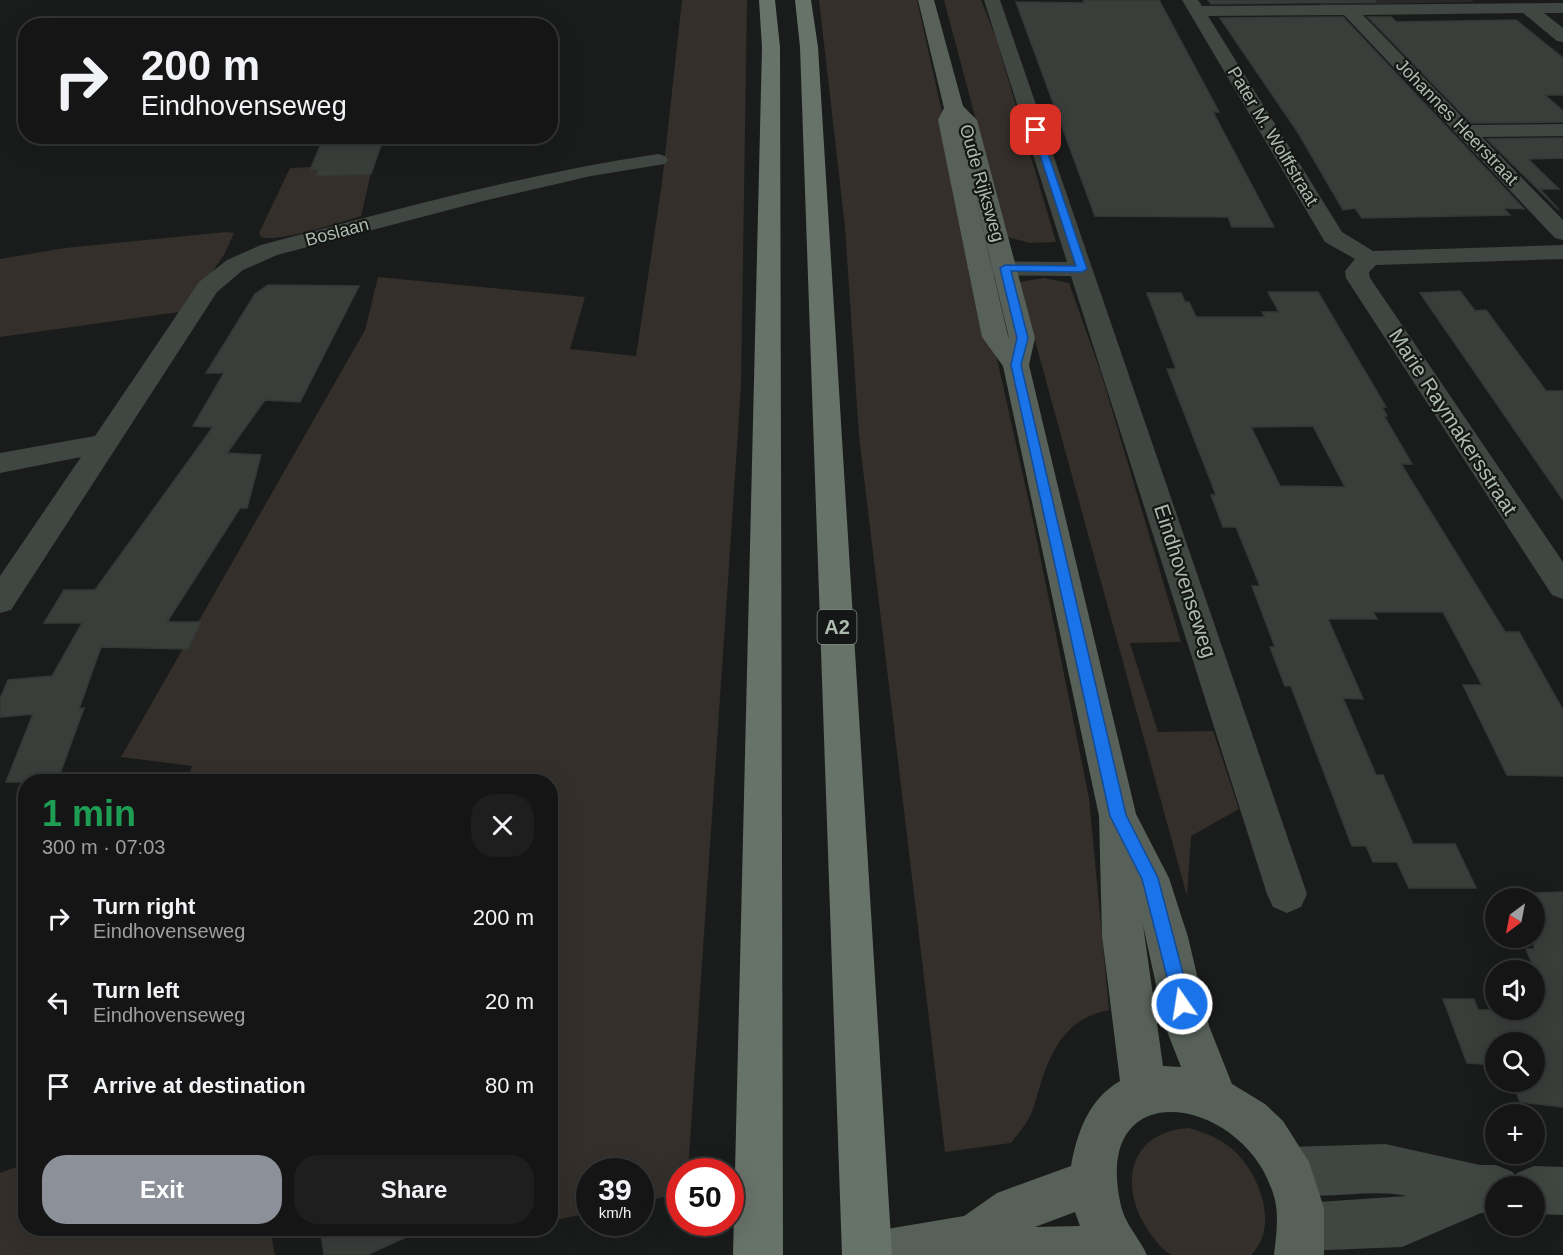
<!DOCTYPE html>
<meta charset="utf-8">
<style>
:root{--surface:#141514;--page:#1d1e1d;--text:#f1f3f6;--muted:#9d9fa0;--line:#333434;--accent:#8c9099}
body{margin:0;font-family:Arial,sans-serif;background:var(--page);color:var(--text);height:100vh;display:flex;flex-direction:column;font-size:22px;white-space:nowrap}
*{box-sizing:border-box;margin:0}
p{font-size:20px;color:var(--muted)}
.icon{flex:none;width:33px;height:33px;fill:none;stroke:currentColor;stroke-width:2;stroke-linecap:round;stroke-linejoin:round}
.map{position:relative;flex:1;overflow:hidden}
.sheet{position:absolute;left:18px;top:774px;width:540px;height:462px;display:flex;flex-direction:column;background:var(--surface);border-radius:24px;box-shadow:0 6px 24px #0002,0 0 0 2px var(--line)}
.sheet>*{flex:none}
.guide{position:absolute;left:18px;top:18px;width:540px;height:126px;border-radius:24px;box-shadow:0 6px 24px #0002,0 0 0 2px var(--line);background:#141514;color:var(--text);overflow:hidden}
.needle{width:39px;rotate:212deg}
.controls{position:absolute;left:1485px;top:888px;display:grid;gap:12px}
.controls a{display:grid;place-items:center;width:60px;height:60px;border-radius:50%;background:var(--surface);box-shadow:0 6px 24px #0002,0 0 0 2px var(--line);font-size:30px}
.speed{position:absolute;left:576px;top:1158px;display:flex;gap:12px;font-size:30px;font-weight:700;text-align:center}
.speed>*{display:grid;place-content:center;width:78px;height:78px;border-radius:50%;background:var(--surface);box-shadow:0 6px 24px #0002,0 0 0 2px var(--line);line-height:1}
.speed small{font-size:15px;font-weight:400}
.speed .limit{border:9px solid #d22;background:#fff;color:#111}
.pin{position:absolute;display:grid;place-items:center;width:51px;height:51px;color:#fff;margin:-26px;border-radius:12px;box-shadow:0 3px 9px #0006}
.me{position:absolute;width:66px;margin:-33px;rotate:347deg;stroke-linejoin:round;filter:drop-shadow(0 0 4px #0008)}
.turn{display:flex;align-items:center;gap:21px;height:126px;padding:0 24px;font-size:27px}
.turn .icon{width:78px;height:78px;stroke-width:2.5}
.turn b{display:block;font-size:42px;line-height:51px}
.round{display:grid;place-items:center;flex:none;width:63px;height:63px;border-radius:24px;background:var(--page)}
.summary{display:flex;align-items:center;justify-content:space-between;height:102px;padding:0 24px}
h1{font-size:36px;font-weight:700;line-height:45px;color:#1e9e55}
.button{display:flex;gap:12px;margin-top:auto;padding:12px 24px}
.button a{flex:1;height:69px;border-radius:24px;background:var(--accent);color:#fff;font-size:24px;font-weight:700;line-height:69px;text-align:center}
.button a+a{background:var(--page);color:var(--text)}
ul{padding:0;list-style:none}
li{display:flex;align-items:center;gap:18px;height:84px;padding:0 24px}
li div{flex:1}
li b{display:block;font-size:22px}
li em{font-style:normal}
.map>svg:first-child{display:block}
.built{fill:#262927}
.green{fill:#342f2a}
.building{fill:#3a3e3b;stroke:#343836;stroke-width:1.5;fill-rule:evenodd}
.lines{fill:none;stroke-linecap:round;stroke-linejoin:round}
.minor{fill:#404641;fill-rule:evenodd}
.major{fill:#576059;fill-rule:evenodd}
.highway{fill:#677269;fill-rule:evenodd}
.route{fill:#1a73e8;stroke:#114b97;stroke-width:1.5}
.labels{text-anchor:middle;stroke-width:4.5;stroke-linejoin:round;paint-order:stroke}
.far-street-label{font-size:18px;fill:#adbbaf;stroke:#151716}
.shield{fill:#151716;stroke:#7f8a81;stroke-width:1.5}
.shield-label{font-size:20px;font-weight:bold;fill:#adbbaf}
.street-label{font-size:21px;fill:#adbbaf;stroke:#151716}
</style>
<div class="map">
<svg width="1563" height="1255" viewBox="0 0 1563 1255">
<rect width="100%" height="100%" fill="#1a1c1b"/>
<!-- built -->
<path class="built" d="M 1315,0 L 1472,0 L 1474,2 L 1320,5 Z"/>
<!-- green -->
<path class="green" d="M 682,0 L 747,0 L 741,387 L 688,1171 L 680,1172 L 679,1194 L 641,1202 L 640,1172 L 590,1172 L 589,1213 L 556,1220 L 557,1145 L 550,1089 L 550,782 L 187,781 L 192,766 L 121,757 L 365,330 L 378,277 L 585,297 L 570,349 L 636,356 L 662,183 Z
M 819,0 L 917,0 L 1031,511 L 1089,798 L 1109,1010 C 1066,1018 1051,1050 1039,1089 C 1036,1098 1034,1108 1030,1116 C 1025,1126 1017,1135 1011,1143 L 945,1152 L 859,436 L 845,227 Z
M 944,0 L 981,0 L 996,38 L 1056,242 L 1030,243 L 1007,237 Z
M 373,164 L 361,216 C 341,222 278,243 261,237 L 259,233 L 290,168 Z
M 226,232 L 234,233 L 225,253 L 186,311 L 0,337 L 0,259 L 65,248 Z
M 1044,278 L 1069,283 L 1101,373 L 1181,642 L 1130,643 L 1158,732 L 1213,731 L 1239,809 L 1191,836 L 1187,896 L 1019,282 Z
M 1189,1128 C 1204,1133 1218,1137 1231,1148 C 1258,1170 1281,1226 1251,1255 C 1235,1255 1184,1255 1172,1255 C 1164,1252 1157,1242 1152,1236 C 1118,1191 1125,1132 1189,1128 Z
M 25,1164 L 26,1228 L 270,1229 L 275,1255 L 0,1255 L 0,1173 Z"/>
<!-- building -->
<path class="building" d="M 1083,0 L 1159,0 L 1219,112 L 1213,112 L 1274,227 L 1232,227 L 1228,217 L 1095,216 L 1016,2 L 1085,3 Z
M 1208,0 L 1374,0 L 1376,2 L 1211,4 Z
M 1343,17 L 1524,209 L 1503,208 L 1510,215 L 1362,218 L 1355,208 L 1343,210 L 1299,134 L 1220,18 Z
M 1368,17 L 1391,17 L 1396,22 L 1516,20 L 1563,58 L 1563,95 L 1545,95 L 1563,111 L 1563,122 L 1471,123 Z
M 384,137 L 371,174 L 316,176 L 319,170 L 310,170 L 323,139 Z
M 1563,138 L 1563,158 L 1528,159 L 1559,189 L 1540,189 L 1559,210 L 1487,139 Z
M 268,285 L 359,286 L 300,402 L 265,400 L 227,453 L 261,455 L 247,508 L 240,508 L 167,622 L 201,622 L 188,649 L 101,647 L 79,709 L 84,708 L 57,782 L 6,782 L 33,714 L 0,717 L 0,699 L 8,680 L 52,676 L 82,623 L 44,623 L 64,590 L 95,590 L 213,427 L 193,426 L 224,373 L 206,373 L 255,294 Z
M 1460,291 L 1475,311 L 1486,310 L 1546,391 L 1563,391 L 1563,500 L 1420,293 Z
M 1268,292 L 1318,292 L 1386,407 L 1382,407 L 1387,416 L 1384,416 L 1412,464 L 1401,464 L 1505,632 L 1519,632 L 1563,710 L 1563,776 L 1507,775 L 1463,685 L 1482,685 L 1443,612 L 1373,612 L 1377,619 L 1328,619 L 1363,699 L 1343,698 L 1376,775 L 1383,775 L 1413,844 L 1455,844 L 1476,888 L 1409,888 L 1397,862 L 1373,862 L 1366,846 L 1352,846 L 1291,686 L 1285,686 L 1270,647 L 1275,647 L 1252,586 L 1260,586 L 1236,527 L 1223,527 L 1211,495 L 1216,495 L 1167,369 L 1176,369 L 1147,293 L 1181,293 L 1185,302 L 1189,302 L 1196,317 L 1265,317 L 1262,312 L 1279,312 ZM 1313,426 L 1345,487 L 1280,486 L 1251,427 Z
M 1563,892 L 1563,1107 L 1520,1102 L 1513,1082 L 1534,1082 L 1534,1042 L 1496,1042 L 1496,1065 L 1467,1063 L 1443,999 L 1474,999 L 1478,1010 L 1534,1010 L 1534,980 L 1539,980 L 1526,949 L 1534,949 L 1534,893 Z
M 320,1228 L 426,1228 L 367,1255 L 324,1255 Z"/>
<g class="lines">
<!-- minor -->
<path class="minor" d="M 984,0 L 1000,0 L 1307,894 L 1301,907 L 1287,913 L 1273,907 L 1267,894 L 1071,276 L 979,275 L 971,273 L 967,268 L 971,263 L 979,261 L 1067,262 Z
M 1182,0 L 1198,0 L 1202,6 L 1563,3 L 1563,13 L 1544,13 L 1563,28 L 1563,42 L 1557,41 L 1523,13 L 1363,15 L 1470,125 L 1563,124 L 1563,136 L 1482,137 L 1563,220 L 1563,240 L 1555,238 L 1344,15 L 1208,16 L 1342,232 L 1373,251 L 1563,245 L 1563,259 L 1376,265 L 1369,272 L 1370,278 L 1563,562 L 1563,599 L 1552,595 L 1346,278 L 1345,271 L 1355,259 L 1325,242 L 1322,237 Z
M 658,154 L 665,156 L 668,160 L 665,164 L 591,176 L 483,201 L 277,255 L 243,270 L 217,292 L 11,610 L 0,613 L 0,576 L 81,457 L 0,473 L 0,453 L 95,436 L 199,282 L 227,260 L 261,245 C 392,211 523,174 658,154 Z
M 1385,1144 L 1480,1165 L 1496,1165 L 1513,1172 L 1515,1178 L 1517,1173 L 1534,1166 L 1563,1167 L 1563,1215 L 1534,1214 L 1534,1186 L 1496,1186 L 1496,1213 L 1481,1213 L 1402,1247 L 1303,1251 L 1286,1244 L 1279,1227 L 1286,1210 L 1303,1203 L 1407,1196 C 1363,1187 1313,1205 1271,1188 L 1264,1171 L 1271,1154 L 1288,1147 Z"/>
<!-- major -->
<path class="major" d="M 918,0 L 934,0 L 963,106 L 977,120 L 1035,338 L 1029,365 L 1136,814 L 1169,878 L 1188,937 L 1209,1026 L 1232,1084 L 1265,1104 L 1283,1121 L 1309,1162 L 1324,1208 L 1324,1255 L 1274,1255 C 1276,1237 1279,1218 1275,1200 C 1250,1097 1089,1067 1121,1206 C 1125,1224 1140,1239 1147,1255 L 856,1255 L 864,1238 L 881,1230 L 964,1216 L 997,1193 L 1071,1166 C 1077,1132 1089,1099 1120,1081 L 1102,936 L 1099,816 L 1003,366 L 982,337 L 938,120 L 944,108 ZM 974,191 L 1009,338 L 1008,336 ZM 1143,925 L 1165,1026 L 1181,1067 L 1163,1066 ZM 1075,1212 L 1080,1226 L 1035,1227 Z"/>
<!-- highway -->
<path class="highway" d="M 759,0 L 775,0 L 780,47 L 783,1255 L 733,1255 L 762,47 Z
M 795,0 L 811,0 L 818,47 L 892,1255 L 842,1255 L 800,47 Z"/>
</g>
<!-- route -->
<path class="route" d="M 1036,127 L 1040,130 L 1087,269 L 1082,272 L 1011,271 L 1028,338 L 1021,365 L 1126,815 L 1158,878 L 1191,1004 L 1189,1010 L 1182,1012 L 1176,1010 L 1174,1004 L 1142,879 L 1110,816 L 1011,365 L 1017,338 L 1000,268 L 1005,265 L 1076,266 L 1032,130 Z"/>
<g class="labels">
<!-- far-street labels -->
<g class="far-street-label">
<text transform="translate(1457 122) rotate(46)" y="6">Johannes Heerstraat</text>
<text transform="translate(1273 136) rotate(59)" y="6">Pater M. Wolffstraat</text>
<text transform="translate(982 183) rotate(74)" y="6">Oude Rijksweg</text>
<text transform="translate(337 232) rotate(-15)" y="6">Boslaan</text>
</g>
<!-- shield labels -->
<rect class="shield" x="817.5" y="610" width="39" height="34" rx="4.5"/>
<g class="shield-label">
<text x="837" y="634">A2</text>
</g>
<!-- street labels -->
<g class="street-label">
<text transform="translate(1453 422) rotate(57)" y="7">Marie Raymakersstraat</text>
<text transform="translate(1185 581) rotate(72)" y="7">Eindhovenseweg</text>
</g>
</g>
</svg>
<div class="controls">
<a><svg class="needle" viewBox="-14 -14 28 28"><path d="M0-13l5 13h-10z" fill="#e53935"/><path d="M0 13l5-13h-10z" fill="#9d9fa0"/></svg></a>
<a><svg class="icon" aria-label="sound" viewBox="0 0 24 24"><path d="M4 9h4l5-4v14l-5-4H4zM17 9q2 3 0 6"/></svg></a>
<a><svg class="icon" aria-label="search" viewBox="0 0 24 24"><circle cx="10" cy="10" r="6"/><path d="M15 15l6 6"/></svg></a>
<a>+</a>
<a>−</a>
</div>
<div class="speed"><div>39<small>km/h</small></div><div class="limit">50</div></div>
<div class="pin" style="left:1036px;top:130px;background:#d93025"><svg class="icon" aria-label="arrive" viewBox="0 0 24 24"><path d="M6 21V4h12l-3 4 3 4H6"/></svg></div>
<svg class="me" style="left:1182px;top:1004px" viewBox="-20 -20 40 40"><circle r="17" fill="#1a73e8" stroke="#fff" stroke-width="3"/><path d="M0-11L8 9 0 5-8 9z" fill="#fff"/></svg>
<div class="guide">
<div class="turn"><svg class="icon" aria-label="right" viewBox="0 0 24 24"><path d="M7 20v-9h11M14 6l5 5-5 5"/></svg><div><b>200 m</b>Eindhovenseweg</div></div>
</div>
<section class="sheet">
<div class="summary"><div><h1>1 min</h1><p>300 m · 07:03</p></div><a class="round"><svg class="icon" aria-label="close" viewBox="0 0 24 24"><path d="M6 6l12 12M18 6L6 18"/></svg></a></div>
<ul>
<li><svg class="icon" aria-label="right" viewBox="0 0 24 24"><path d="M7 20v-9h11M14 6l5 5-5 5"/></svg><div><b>Turn right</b><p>Eindhovenseweg</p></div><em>200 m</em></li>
<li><svg class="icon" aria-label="left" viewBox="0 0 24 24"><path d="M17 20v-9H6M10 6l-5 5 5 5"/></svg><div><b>Turn left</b><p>Eindhovenseweg</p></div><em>20 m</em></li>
<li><svg class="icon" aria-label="arrive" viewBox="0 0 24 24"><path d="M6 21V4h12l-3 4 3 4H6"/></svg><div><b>Arrive at destination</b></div><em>80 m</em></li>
</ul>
<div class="button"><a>Exit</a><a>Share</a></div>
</section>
</div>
